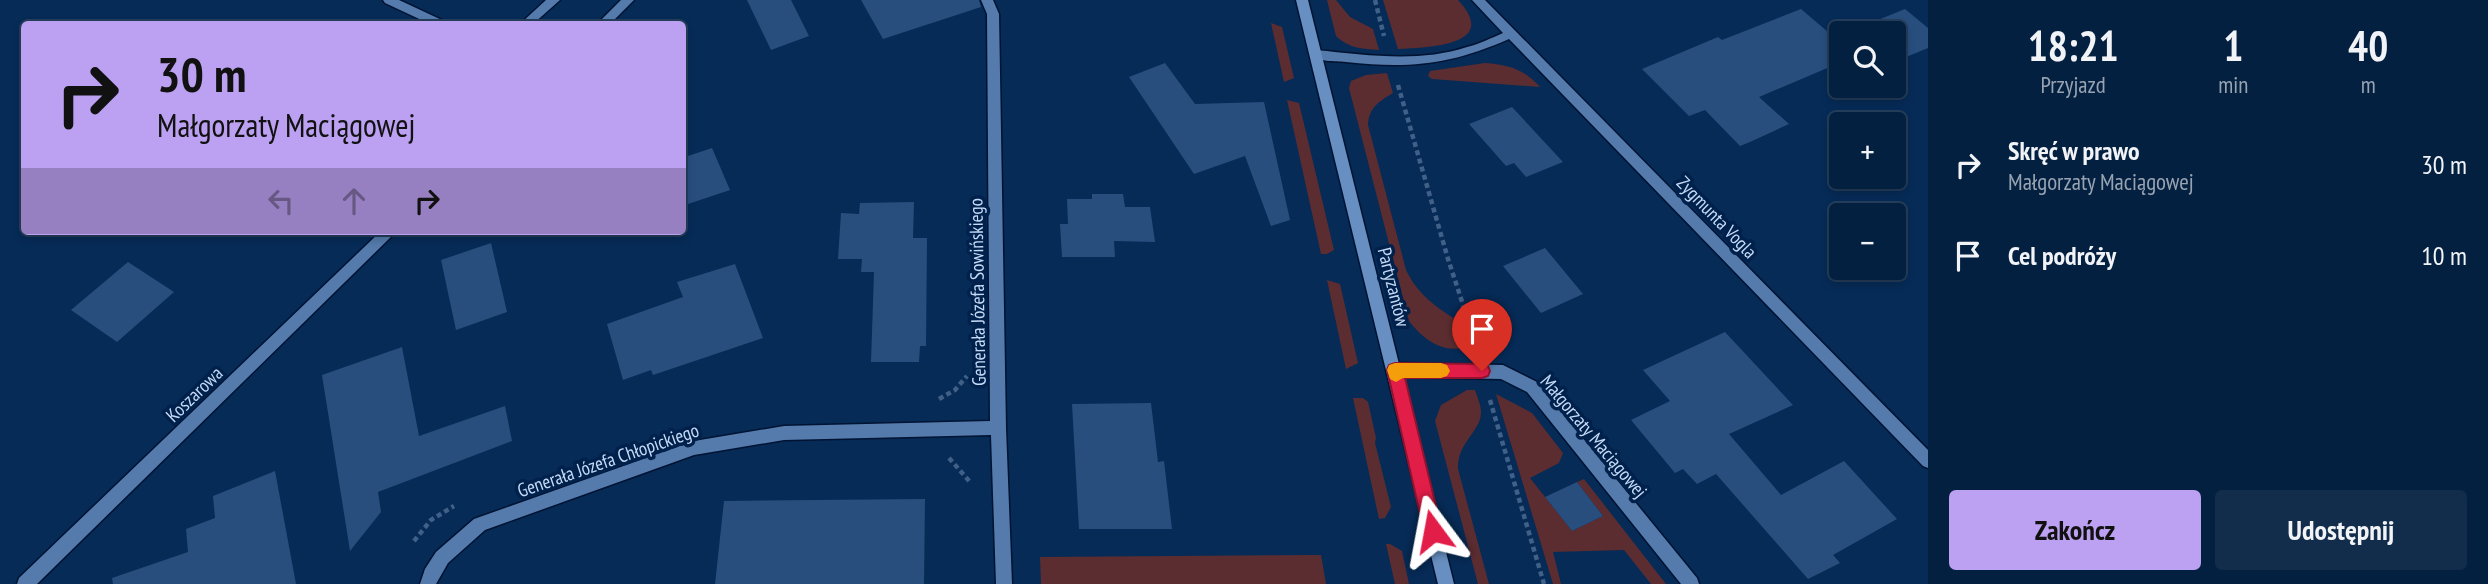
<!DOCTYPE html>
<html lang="pl">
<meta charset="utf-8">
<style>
:root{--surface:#042041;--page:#122d4c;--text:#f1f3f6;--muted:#97a3b1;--line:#253e5a;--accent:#bca0f2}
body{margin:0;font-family:"PT Sans Narrow",sans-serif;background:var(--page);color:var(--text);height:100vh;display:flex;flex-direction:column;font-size:26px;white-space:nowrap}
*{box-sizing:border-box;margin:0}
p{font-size:23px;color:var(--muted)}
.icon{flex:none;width:38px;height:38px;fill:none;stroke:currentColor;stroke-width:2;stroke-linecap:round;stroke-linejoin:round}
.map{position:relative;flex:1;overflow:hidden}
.drawer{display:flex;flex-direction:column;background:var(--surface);width:560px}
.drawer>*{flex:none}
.top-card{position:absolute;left:21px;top:21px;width:665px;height:214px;border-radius:7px;box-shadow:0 4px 10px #0003,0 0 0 2px var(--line);background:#bca0f2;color:#111;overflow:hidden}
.fabs{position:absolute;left:1829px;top:21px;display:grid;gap:14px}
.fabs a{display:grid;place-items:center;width:77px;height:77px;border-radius:7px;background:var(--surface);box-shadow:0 4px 10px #0003,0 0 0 2px var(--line);font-size:35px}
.pin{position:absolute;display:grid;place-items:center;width:60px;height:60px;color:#fff;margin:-72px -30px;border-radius:50% 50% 50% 0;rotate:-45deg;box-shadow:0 0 7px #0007}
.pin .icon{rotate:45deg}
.me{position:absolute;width:77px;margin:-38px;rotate:347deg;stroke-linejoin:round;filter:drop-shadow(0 0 5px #0008)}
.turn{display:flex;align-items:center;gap:24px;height:147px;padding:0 21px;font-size:32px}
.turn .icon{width:91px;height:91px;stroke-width:2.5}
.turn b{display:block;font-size:49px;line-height:60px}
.lanes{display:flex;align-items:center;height:66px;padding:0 21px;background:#0003;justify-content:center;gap:35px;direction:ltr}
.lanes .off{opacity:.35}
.eta{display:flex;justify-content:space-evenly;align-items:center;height:119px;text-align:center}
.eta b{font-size:42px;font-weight:800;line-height:49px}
.action{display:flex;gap:14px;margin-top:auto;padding:14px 21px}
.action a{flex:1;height:80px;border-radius:7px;background:var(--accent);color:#111;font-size:28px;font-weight:800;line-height:80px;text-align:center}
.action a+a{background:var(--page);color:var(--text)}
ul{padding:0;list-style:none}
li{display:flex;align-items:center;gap:21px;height:91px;padding:0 21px}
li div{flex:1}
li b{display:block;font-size:26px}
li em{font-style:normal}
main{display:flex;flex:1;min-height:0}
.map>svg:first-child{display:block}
.green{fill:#5b2d31}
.building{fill:#284e7e}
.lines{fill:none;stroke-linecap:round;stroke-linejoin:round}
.street-casing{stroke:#001333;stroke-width:3}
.secondary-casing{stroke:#001333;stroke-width:3}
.path{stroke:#406087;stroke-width:4.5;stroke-dasharray:5 3.5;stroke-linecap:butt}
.street{fill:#547bac;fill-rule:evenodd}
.secondary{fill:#688fc1;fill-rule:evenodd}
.route{fill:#e11d48;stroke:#92132f;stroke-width:2}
.slow{fill:#f59e0b}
.labels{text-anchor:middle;stroke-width:7;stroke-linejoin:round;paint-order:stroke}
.street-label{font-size:19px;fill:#c5daf6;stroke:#00214c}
</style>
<main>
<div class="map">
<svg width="1928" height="584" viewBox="0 0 1928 584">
<rect width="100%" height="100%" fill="#062b57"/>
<!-- green -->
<path class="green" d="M 1327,0 L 1336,0 L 1350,17 L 1373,29 L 1379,50 C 1362,49 1348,48 1336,36 Z
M 1383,0 L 1458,0 C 1501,46 1428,47 1398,49 Z
M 1271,23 L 1282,27 L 1294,78 L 1284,82 Z
M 1485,63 C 1509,65 1524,69 1540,87 L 1432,79 L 1428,76 L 1430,71 Z
M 1387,73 L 1393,93 C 1378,102 1369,108 1368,125 L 1406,270 C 1418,295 1437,308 1460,322 L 1467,347 C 1442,354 1423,339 1409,321 L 1349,88 L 1351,81 L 1366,75 Z
M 1287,100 L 1299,103 L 1334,250 L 1327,254 L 1321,254 Z
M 1327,280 L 1340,284 L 1358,363 L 1346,369 Z
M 1467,390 L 1475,390 C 1477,396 1481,405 1481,412 C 1481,432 1457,442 1458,469 L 1489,584 L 1478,584 L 1435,421 L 1441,405 Z
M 1496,394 L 1532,413 L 1563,453 L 1559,463 L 1530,478 L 1572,531 L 1603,516 L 1577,482 L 1584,479 L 1666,584 L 1651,584 L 1624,550 L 1553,552 L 1561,584 L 1553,584 Z
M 1353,398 L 1363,398 L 1368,402 L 1376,438 L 1375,443 L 1391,507 L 1385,518 L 1379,519 Z
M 1390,544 L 1402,551 L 1409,584 L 1395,584 L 1386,544 Z
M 1321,555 L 1326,584 L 1041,584 L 1040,557 Z"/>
<!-- building -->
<path class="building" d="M 747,0 L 791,0 L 809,36 L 771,50 Z
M 861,0 L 979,0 L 981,7 L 883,39 Z
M 1801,9 L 1835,38 L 1841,35 L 1841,74 L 1832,66 L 1759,97 L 1789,124 L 1750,142 L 1740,146 L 1705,110 L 1689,116 L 1642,69 L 1718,37 L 1722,40 Z
M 1905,9 L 1928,28 L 1928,48 L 1894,62 L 1894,33 L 1846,33 Z
M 1165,63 L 1195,104 L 1264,102 L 1290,220 L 1271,226 L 1245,156 L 1194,174 L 1129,77 Z
M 1512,107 L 1563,162 L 1526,177 L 1514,163 L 1506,166 L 1469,124 Z
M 712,148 L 730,190 L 682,206 L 682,158 Z
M 1092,194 L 1123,194 L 1125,207 L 1150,207 L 1155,242 L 1114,241 L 1115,257 L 1062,257 L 1060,224 L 1068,224 L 1067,199 L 1092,199 Z
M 914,202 L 913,238 L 927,238 L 926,346 L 920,346 L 919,362 L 871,362 L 874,272 L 861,272 L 862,259 L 838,259 L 841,213 L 859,214 L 860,203 Z
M 491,243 L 507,312 L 456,330 L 441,260 Z
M 1545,248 L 1583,294 L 1541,313 L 1503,266 Z
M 128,262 L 174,292 L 117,342 L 71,310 Z
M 735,264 L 763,338 L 653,375 L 651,370 L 623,380 L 607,324 L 683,297 L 677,282 Z
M 1725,332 L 1793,405 L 1729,434 L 1781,495 L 1844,461 L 1897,519 L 1833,555 L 1840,563 L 1808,579 L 1716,474 L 1697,484 L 1683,469 L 1675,473 L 1631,420 L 1670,401 L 1643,370 Z
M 402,347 L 419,436 L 505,406 L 512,441 L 378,492 L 381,512 L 350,551 L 322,375 Z
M 1151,403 L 1158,462 L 1164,461 L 1172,529 L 1079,529 L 1072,404 Z
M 275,471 L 296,584 L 113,584 L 112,578 L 188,552 L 186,529 L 215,518 L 213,496 Z
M 1577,482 L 1603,516 L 1572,531 L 1545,497 Z
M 925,499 L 924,584 L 715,584 L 724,501 Z"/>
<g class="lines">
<defs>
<path id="street" d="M 383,0 L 399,0 L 444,21 L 446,24 L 430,24 L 385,3 Z
M 546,0 L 560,0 L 533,24 L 520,24 Z
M 621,0 L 634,0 L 610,24 L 597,24 Z
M 981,0 L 993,0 L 999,14 L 1006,428 L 1012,584 L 996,584 L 991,435 L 784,440 L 694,455 L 485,530 L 448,563 L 436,584 L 420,584 L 425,569 L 436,552 L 474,519 L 694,441 L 784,426 L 990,421 L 987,14 Z
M 1472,0 L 1485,0 L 1928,450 L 1928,468 L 1923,466 L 1509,39 C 1450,65 1409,69 1346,62 C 1335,61 1317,62 1310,54 L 1316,50 C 1366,55 1419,63 1467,47 C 1480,44 1491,38 1503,33 Z
M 381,231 L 397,231 L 37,584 L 17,584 L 19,578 Z
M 1395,363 L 1503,365 L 1537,382 L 1697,578 L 1699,584 L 1681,584 L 1527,392 L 1501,379 L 1395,377 L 1390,375 L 1388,370 L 1390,365 Z"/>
<path id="secondary" d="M 1296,0 L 1308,0 L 1454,584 L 1438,584 Z"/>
</defs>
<!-- street casing -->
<use href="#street" class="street-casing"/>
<!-- secondary casing -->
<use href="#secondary" class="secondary-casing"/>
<!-- path -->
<path class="path" d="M 1375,0 L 1384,36
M 1398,85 L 1448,259 L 1476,344
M 939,399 L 955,390 L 967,376
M 1490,400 L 1544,584
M 949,458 L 971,483
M 414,541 L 431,520 L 454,506"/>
<!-- street -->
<use href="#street" class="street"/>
<!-- secondary -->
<use href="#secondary" class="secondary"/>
</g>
<!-- route -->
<path class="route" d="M 1395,363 L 1482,364 L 1488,366 L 1490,371 L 1488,376 L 1482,378 L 1405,378 L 1442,531 L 1439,537 L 1433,539 L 1427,537 L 1424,531 L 1387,370 L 1389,365 Z"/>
<!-- slow -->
<path class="slow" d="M 1395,363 L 1441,363 L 1447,365 L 1450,371 L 1447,376 L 1441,378 L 1403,378 L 1396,382 L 1390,379 L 1387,370 L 1389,365 Z"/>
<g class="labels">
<!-- street labels -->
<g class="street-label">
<text transform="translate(1717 217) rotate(46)" y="7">Zygmunta Vogla</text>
<text transform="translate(1394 287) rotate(76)" y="7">Partyzantów</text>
<text transform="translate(977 292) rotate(-91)" y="7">Generała Józefa Sowińskiego</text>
<text transform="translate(194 394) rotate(-44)" y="7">Koszarowa</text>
<text transform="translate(1594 436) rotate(50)" y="7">Małgorzaty Maciągowej</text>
<text transform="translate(608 460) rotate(-19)" y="7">Generała Józefa Chłopickiego</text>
</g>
</g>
</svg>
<div class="fabs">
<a><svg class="icon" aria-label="search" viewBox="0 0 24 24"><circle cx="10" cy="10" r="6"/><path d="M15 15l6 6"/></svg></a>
<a>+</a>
<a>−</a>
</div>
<div class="pin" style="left:1482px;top:371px;background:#d93025"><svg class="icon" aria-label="arrive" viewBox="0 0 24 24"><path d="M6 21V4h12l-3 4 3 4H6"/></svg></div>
<svg class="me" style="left:1433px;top:531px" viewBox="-20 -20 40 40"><path d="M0-17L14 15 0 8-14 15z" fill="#e11d48" stroke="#fff" stroke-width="4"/></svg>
<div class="top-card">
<div class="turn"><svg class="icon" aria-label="right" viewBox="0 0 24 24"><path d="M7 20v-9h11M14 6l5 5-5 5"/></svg><div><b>30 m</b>Małgorzaty Maciągowej</div></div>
<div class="lanes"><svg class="icon off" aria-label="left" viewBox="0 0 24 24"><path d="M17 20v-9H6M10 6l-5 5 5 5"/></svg><svg class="icon off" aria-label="ahead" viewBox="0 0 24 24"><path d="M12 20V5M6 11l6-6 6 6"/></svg><svg class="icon" aria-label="right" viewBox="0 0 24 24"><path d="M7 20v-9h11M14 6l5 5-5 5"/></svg></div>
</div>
</div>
<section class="drawer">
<div class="eta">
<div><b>18:21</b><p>Przyjazd</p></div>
<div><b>1</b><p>min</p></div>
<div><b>40</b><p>m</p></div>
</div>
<ul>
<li><svg class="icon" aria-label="right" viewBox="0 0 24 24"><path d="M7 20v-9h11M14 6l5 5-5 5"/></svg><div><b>Skręć w prawo</b><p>Małgorzaty Maciągowej</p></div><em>30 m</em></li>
<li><svg class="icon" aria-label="arrive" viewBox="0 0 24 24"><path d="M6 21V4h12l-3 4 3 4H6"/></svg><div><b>Cel podróży</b></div><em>10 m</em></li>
</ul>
<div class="action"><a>Zakończ</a><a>Udostępnij</a></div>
</section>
</main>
